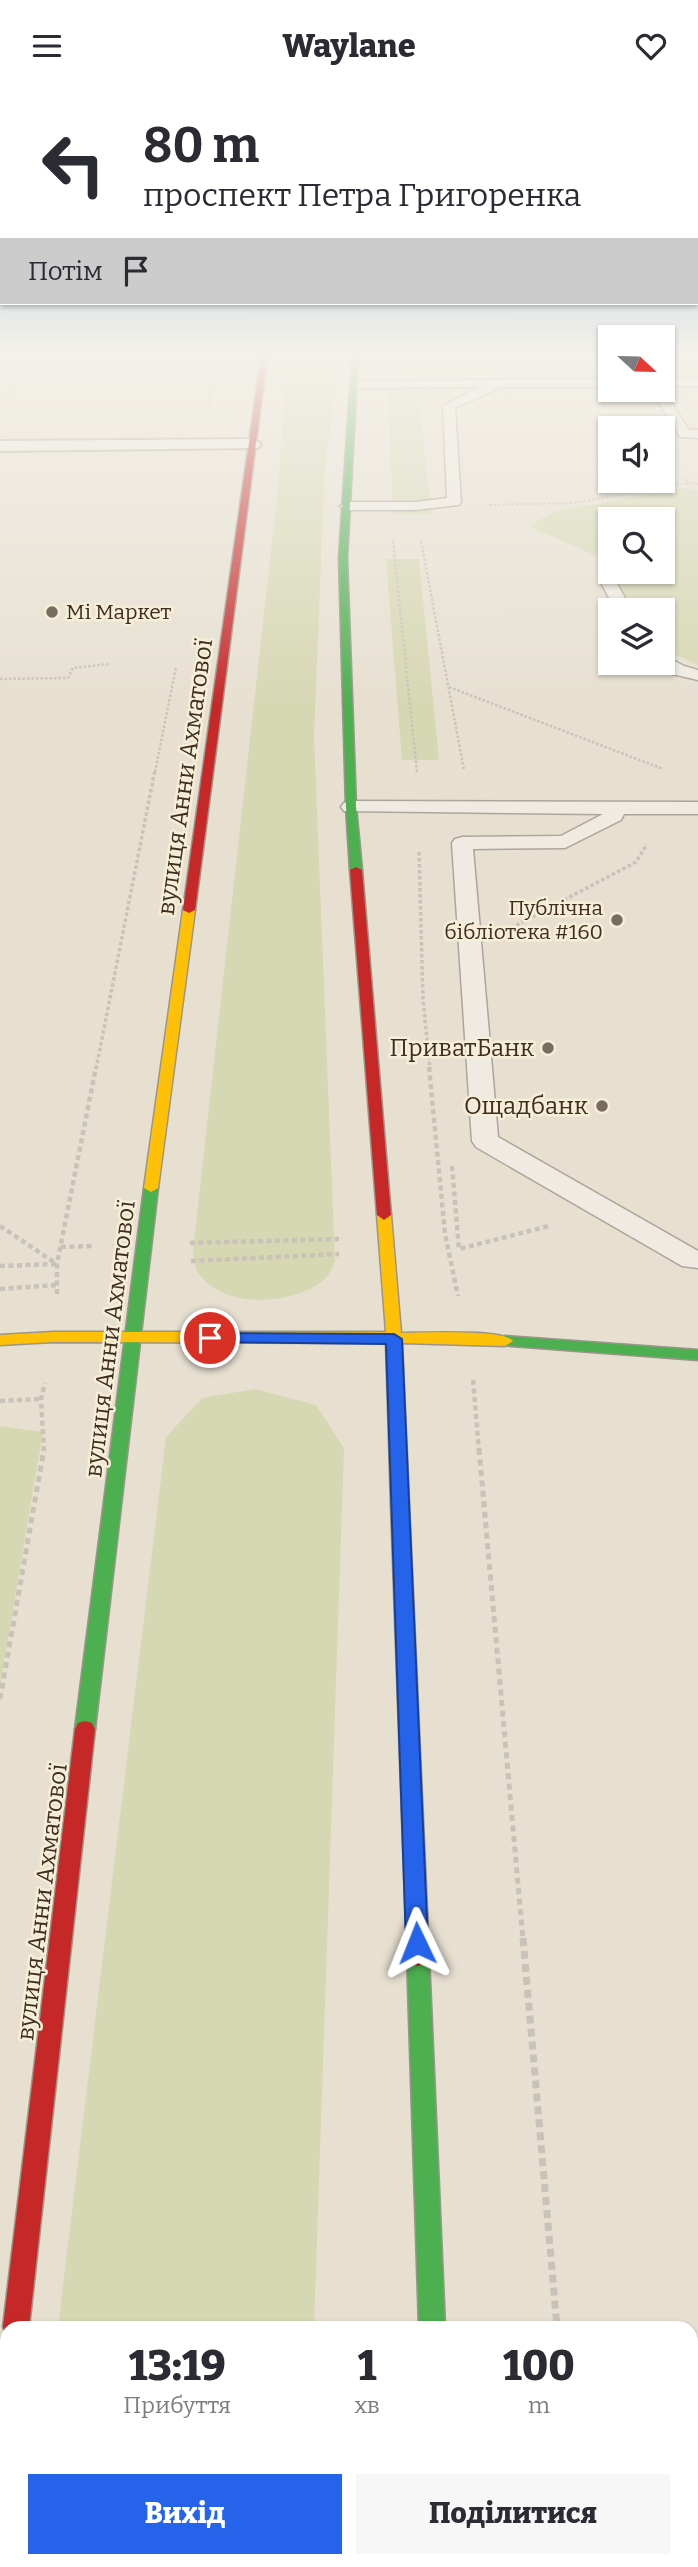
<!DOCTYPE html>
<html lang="uk">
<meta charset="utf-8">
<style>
:root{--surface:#fff;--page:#f7f7f7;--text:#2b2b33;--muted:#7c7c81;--accent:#2563eb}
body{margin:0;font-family:Bitter,serif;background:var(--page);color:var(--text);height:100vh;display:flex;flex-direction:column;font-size:26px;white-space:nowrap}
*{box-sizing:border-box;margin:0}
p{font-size:23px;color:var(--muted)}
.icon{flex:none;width:38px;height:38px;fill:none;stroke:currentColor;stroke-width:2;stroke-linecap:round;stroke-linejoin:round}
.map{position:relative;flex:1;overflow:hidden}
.panel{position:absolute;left:0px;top:2230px;width:698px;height:247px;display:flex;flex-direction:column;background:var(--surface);border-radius:21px 21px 0 0;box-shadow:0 2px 5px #0004}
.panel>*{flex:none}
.hud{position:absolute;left:0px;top:0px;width:698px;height:214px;box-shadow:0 2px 5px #0004;background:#fff;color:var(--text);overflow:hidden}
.needle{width:46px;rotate:112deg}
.controls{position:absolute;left:598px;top:234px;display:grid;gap:14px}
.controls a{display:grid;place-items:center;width:77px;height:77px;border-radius:0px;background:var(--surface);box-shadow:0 2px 5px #0004;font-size:35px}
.pin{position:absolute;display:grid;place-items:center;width:60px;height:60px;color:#fff;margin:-30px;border:4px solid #fff;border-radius:50%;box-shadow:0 2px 7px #0007}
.me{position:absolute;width:77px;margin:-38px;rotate:358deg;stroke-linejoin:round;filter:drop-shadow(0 0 5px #0008)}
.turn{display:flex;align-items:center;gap:24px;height:147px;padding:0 28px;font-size:32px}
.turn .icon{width:91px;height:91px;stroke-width:2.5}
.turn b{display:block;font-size:49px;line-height:60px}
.then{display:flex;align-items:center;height:66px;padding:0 28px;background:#0003;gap:14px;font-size:26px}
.eta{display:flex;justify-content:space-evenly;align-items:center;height:119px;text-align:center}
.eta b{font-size:42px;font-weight:800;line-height:49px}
.action{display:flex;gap:14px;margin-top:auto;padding:14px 28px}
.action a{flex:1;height:80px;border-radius:0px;background:var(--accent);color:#fff;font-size:28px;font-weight:800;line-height:80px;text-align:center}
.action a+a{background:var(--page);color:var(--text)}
header{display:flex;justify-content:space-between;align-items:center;height:91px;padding:0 28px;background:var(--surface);font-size:32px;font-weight:800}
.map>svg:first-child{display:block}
.green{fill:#d6d7b3;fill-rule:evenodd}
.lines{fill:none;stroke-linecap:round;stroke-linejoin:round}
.lane-casing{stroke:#ada599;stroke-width:3}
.street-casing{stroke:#ada599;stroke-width:4}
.fast-casing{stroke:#9c958a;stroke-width:3}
.slow-casing{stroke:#9c958a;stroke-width:3}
.jam-casing{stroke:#9c958a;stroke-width:3}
.path-far5{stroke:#c8c2b9;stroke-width:2;stroke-dasharray:2.5 2;stroke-linecap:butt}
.path-far4{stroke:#c8c2b9;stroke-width:2.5;stroke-dasharray:2.5 2;stroke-linecap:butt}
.path-far3{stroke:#c8c2b9;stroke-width:3.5;stroke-dasharray:3.5 2.5;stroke-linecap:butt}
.path-far2{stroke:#c8c2b9;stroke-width:4.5;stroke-dasharray:5 3.5;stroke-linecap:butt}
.path-far1{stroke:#c8c2b9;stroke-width:5;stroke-dasharray:6 4.5;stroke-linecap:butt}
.path{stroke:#c8c2b9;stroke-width:7;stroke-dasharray:8 5;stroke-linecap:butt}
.lane{fill:#efebe3;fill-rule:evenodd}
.street{fill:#efebe3;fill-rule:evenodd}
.fast{fill:#4caf50;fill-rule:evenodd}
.slow{fill:#ffc107;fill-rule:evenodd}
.jam{fill:#c62828;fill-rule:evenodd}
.tram{stroke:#afaaa2;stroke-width:2.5}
.route{fill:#2563eb;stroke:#184099;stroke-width:2}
.poi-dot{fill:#786c5e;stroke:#f7eed8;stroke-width:2.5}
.labels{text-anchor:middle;stroke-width:5;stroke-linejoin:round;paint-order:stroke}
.far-poi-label{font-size:21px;fill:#3d2e20;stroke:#f7eed8;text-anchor:start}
.street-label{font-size:24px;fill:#3d2e20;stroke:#f7eed8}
.poi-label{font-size:24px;fill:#3d2e20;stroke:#f7eed8;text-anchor:end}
</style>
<header><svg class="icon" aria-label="menu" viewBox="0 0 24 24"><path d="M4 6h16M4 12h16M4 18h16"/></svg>Waylane<svg class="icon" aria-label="heart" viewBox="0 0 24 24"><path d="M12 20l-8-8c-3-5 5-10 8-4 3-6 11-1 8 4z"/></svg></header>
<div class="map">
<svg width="698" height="2476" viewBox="0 0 698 2476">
<rect width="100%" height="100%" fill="#e7e0d1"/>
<!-- green -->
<path class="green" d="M 287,267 L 341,267 L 325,373 L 314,645 L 335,1171 C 332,1176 329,1185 324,1189 C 291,1215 221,1219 197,1180 C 194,1174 194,1165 193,1159 L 278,397 Z
M 411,267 L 477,267 L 503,273 L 462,285 L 462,292 L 412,292 Z
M 471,293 L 420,314 L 431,423 L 393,423 L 388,294 Z
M 682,397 L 698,399 L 698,574 L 663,558 L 663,520 L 635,520 L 603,468 L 529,435 L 554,421 ZM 611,429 L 663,429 L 663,481 L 611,481 Z
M 386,468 L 419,468 L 439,669 L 402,669 Z
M 255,1298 L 316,1314 L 344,1357 L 314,2236 L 58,2236 L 166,1346 L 202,1307 Z
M 0,1335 L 43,1341 L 0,1595 Z"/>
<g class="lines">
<defs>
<path id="lane" d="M 663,287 L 698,287 L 698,295 L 663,295 Z
M 611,288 L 611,296 L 501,296 L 455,317 L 461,411 L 459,414 L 415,419 L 347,419 L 340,415 L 347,411 L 415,411 L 447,407 L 443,315 L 480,296 L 355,297 L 349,293 L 351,290 Z
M 651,299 L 663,299 L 689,339 L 698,339 L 698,347 L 680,346 Z
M 608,485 L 614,487 L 632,520 L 616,520 L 600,490 Z
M 663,564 L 684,575 L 698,579 L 698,589 L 672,583 L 657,573 L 663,572 Z
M 351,710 L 698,711 L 698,723 L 624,723 L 621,729 L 565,757 L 473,758 L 498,1046 L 698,1160 L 698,1177 L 682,1175 L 476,1056 L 472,1050 L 452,752 L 455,748 L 462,746 L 561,745 L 603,723 L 344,720 L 341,716 L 344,712 Z"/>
<path id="street" d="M 252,348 L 261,353 L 258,357 L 0,360 L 0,350 Z"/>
<path id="fast" d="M 352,267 L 358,267 L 347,467 L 356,716 L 362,779 L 356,782 L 350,779 L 346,716 L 339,467 Z
M 151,1093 L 158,1097 L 95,1638 L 92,1644 L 85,1646 L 78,1644 L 75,1638 L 144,1097 Z
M 505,1245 L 698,1259 L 698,1269 L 499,1254 L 497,1250 Z
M 418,1855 L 426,1858 L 429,1865 L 445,2236 L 419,2236 L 407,1865 L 410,1858 Z
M 0,2459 L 7,2462 L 7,2469 L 12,2469 L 14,2476 L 0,2476 Z"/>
<path id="slow" d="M 189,816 L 195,819 L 158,1097 L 151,1101 L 144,1097 L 183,819 Z
M 384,1119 L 391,1124 L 401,1242 C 421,1242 503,1238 513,1250 L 505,1255 L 402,1252 L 409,1413 L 406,1418 L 394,1418 L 391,1413 L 386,1252 L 53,1251 L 0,1254 L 0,1244 L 53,1241 L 386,1241 L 377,1124 Z"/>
<path id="jam" d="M 261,267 L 267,267 L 195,819 L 189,822 L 183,819 Z
M 356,776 L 362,779 L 391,1124 L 384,1129 L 377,1124 L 350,779 Z
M 400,1407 L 406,1408 L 409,1413 L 429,1865 L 426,1872 L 418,1875 L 410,1872 L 407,1865 L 391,1413 L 394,1408 Z
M 85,1630 L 92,1632 L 95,1638 L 29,2236 L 7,2236 L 7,2245 L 3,2236 L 75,1638 L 78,1632 Z
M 7,2293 L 7,2369 L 0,2372 L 0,2296 Z
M 413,2469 L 441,2469 L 441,2476 L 413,2476 Z"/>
</defs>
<!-- lane casing -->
<use href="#lane" class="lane-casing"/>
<!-- street casing -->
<use href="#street" class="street-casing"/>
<!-- fast casing -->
<use href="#fast" class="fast-casing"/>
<!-- slow casing -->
<use href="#slow" class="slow-casing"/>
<!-- jam casing -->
<use href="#jam" class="jam-casing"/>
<!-- path-far5 -->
<path class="path-far5" d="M 0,273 L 26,267
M 0,291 L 11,295
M 208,318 L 216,267
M 0,319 L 28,267
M 688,392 L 698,393
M 489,414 L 574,412 L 688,392 L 683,386"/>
<!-- path-far4 -->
<path class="path-far4" d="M 393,450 L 417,681
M 421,450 L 464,679
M 0,588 L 68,587 L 73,577 L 109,573
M 449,596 L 663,678
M 155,681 L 176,576"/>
<!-- path-far3 -->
<path class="path-far3" d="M 419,761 L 423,908 L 430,978
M 511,837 L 636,771 L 647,753
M 96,978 L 155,679"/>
<!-- path-far2 -->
<path class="path-far2" d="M 429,976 L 445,1143 L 458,1205
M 452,1075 L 459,1158 L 549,1135
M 0,1135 L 57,1173
M 190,1152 L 339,1148
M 61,1156 L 94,1155
M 191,1170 L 339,1163
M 0,1175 L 56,1173
M 0,1198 L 57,1194
M 57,1203 L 57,1173 L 96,976
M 473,1289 L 479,1360
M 0,1310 L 41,1308
M 44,1360 L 41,1308 L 45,1292"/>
<!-- path-far1 -->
<path class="path-far1" d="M 479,1358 L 523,1849
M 0,1608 L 44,1358"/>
<!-- path -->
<path class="path" d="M 523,1847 L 557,2236
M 691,2410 L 698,2413"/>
<!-- lane -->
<use href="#lane" class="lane"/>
<!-- street -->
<use href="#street" class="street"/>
<!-- fast -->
<use href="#fast" class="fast"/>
<!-- slow -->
<use href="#slow" class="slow"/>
<!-- jam -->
<use href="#jam" class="jam"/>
<!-- tram -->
<path class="tram" d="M 0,2401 L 7,2411
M 40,2469 L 44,2476"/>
</g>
<!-- sky -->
<linearGradient id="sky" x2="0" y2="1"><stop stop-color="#96bed9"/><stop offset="0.43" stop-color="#f4f1ea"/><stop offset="1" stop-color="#f4f1ea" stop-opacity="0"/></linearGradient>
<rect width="698" height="614" fill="url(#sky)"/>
<!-- route -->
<path class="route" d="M 210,1242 L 394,1243 L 402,1248 L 428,1852 L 425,1859 L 417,1862 L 409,1859 L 406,1852 L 386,1253 L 204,1251 L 202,1247 L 204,1244 Z"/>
<!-- markers -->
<g class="poi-dot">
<circle cx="52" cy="521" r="7"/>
<circle cx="617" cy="829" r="7"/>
<circle cx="548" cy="957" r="7"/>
<circle cx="602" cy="1015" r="7"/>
</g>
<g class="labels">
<!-- far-poi labels -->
<g class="far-poi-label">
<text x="66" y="528">Мі Маркет</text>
<text x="603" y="824" text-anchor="end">Публічна<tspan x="603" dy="24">бібліотека #160</tspan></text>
</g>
<!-- street labels -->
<g class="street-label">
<text transform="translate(185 686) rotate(-82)" y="8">вулиця Анни Ахматової</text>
<text transform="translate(110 1248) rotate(-83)" y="8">вулиця Анни Ахматової</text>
<text transform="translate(42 1811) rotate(-83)" y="8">вулиця Анни Ахматової</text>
</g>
<!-- poi labels -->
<g class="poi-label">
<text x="534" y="965">ПриватБанк</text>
<text x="588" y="1023">Ощадбанк</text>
</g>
</g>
</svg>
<div class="controls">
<a><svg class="needle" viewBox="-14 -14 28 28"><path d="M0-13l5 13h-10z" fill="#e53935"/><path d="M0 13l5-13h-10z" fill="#7c7c81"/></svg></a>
<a><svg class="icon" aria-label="sound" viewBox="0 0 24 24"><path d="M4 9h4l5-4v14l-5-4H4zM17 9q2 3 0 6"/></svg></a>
<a><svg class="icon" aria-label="search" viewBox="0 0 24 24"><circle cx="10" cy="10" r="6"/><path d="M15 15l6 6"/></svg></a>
<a><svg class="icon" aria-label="layers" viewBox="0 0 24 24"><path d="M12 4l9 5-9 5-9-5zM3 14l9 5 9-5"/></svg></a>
</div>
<div class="pin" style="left:210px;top:1247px;background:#d93025"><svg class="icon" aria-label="arrive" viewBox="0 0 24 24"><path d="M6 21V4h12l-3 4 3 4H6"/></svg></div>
<svg class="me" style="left:417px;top:1852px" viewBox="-20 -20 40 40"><path d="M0-17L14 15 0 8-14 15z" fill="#2563eb" stroke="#fff" stroke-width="4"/></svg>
<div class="hud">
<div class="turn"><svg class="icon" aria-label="left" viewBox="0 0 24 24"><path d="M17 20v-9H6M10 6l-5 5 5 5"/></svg><div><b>80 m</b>проспект Петра Григоренка</div></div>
<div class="then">Потім<svg class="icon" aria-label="arrive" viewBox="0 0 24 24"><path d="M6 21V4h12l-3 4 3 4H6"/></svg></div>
</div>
<section class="panel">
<div class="eta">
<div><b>13:19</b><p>Прибуття</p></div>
<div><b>1</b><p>хв</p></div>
<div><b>100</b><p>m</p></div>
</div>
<div class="action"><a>Вихід</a><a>Поділитися</a></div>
</section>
</div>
